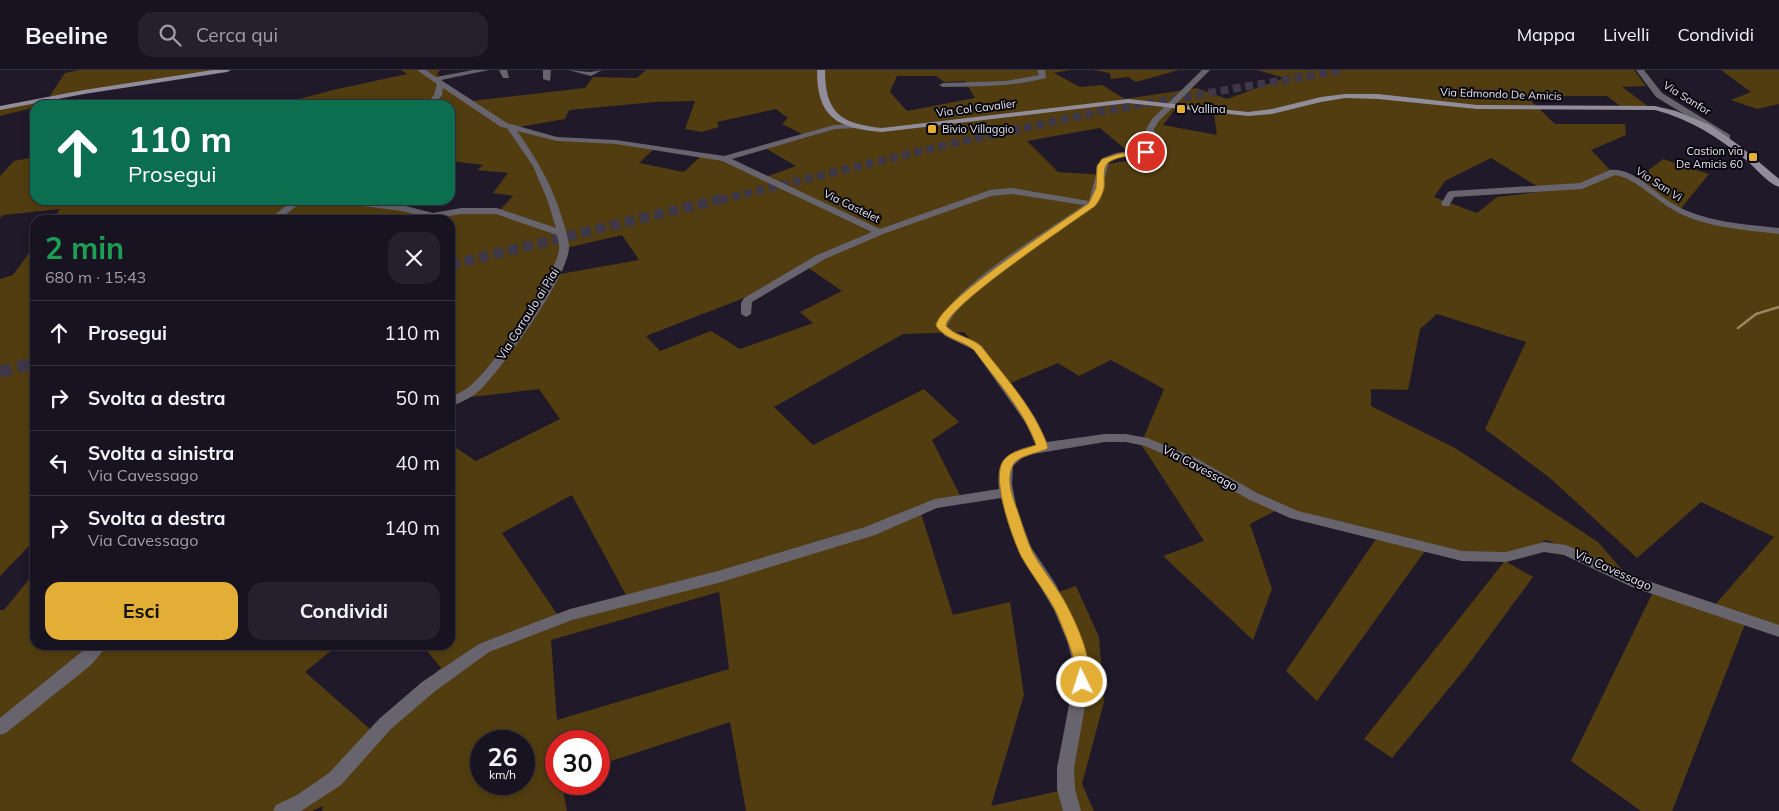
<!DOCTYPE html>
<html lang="it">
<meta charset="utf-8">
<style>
:root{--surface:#181320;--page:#25202d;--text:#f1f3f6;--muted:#9f9ea5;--line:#36323e;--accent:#e3ae35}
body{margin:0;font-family:Mulish,sans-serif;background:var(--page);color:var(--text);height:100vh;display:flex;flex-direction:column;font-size:19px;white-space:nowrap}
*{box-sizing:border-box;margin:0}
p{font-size:16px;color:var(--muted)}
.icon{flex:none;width:28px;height:28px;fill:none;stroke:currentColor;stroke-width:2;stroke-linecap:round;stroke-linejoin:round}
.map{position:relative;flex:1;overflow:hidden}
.sheet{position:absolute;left:30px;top:145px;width:425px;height:435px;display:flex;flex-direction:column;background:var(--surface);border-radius:15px;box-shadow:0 2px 8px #0003,0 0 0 1px var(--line)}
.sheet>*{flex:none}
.guide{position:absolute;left:30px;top:30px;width:425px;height:105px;border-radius:15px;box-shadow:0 2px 8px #0003,0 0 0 1px var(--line);background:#0b6e4f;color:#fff;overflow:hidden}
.speed{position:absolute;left:470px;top:660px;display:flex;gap:10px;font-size:25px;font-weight:700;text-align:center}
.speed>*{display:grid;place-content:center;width:65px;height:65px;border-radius:50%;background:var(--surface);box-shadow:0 2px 8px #0003,0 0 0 1px var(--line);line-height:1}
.speed small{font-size:12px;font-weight:400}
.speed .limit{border:8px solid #d22;background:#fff;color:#111}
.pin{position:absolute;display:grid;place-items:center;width:42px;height:42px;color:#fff;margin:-21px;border:2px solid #fff;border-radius:50%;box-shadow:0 1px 5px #0007}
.me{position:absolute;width:55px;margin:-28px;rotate:356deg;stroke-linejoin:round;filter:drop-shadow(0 0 4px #0008)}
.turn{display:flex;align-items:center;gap:18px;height:105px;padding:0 15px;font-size:22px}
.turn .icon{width:65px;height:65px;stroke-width:2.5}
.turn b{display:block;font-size:35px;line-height:42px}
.round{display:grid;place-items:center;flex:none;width:52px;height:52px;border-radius:15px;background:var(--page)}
.overview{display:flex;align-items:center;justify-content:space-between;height:85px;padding:0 15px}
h1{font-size:30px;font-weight:700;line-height:38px;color:#1e9e55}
.action{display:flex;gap:10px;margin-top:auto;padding:10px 15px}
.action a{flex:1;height:58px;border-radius:15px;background:var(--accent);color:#111;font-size:20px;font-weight:700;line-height:58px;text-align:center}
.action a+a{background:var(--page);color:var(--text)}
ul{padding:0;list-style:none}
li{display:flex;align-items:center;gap:15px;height:65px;padding:0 15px;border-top:1px solid var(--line)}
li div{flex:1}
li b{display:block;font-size:19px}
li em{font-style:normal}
header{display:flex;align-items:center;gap:30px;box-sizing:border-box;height:70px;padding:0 25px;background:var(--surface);border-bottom:1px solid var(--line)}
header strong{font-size:24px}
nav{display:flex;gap:28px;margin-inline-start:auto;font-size:18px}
.search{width:350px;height:45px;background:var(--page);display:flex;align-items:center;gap:12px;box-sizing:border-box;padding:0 18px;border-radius:15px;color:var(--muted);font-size:19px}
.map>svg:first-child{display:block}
.green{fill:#513d0f;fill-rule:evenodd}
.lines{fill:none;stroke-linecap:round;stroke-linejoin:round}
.stream{stroke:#9b8660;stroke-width:2.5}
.secondary-tunnel-far2{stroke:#3e3748;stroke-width:8;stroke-dasharray:8 4.5;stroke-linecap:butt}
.secondary-tunnel-far1{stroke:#3e3748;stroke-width:10;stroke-dasharray:10 5;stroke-linecap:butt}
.secondary-tunnel{stroke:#3e3748;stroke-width:12;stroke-dasharray:12 6;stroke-linecap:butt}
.street{fill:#67646d;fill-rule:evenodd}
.secondary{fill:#928d9b;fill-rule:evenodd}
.route{fill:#e3ae35;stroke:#947122}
.poi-dot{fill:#e3ae35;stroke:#08060d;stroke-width:2}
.labels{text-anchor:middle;stroke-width:4;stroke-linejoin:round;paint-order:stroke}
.far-street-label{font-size:11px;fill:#e7e4ef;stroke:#08060d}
.far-poi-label{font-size:11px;fill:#e7e4ef;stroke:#08060d;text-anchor:start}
.street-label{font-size:12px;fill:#e7e4ef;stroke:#08060d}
</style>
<header>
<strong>Beeline</strong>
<div class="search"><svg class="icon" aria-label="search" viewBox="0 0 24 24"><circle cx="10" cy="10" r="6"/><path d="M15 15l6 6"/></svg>Cerca qui</div>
<nav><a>Mappa</a><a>Livelli</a><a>Condividi</a></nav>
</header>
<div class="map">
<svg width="1779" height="741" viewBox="0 0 1779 741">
<rect width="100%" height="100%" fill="#20192a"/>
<!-- green -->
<path class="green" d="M 79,0 L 223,0 L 49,27 L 32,38 L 0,46 L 0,37 L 49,27 L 65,3 Z
M 401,0 L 441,0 L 438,2 L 437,9 L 471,31 L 585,18 L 593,7 L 637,8 L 646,0 L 1070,0 L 1054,3 L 1080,17 L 1102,15 L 1125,29 L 1197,18 L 1227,29 L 1284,8 L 1257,0 L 1634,0 L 1646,16 L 1622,17 L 1652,39 L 1623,38 L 1607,26 L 1526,26 L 1555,54 L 1625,54 L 1626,65 L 1591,80 L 1612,102 L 1637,109 L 1663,89 L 1709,104 L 1678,142 L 1725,155 L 1779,163 L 1779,561 L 1747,549 L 1672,741 L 1641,741 L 1571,691 L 1653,522 L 1582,484 L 1546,470 L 1505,491 L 1533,507 L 1468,595 L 1392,688 L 1364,669 L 1504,492 L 1425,481 L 1317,631 L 1286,601 L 1376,469 L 1275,441 L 1250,454 L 1272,519 L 1253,570 L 1163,486 L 1204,471 L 1141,374 L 1164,319 L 1111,290 L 1079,306 L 1058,293 L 1011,313 L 964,262 L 903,264 L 774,337 L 813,375 L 924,319 L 959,352 L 932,370 L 960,425 L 919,437 L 953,545 L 1010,532 L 1024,625 L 991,736 L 1059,721 L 1085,627 L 1059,522 L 1076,516 L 1099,567 L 1104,632 L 1082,714 L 1094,741 L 746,741 L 730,652 L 599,695 L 599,671 L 556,671 L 556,714 L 562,714 L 567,741 L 322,741 L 323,736 L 312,741 L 0,741 L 0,540 L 4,540 L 35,502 L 35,575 L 338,575 L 305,602 L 370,659 L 441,598 L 422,575 L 450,575 L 450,374 L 476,391 L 560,349 L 539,319 L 471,327 L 450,338 L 450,150 L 53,150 L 60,139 L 3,145 L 0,148 L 0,106 L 14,91 L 35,87 L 35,130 L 299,130 L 293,135 L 326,136 L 335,130 L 375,130 L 372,134 L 433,144 L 500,140 L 513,126 L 493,123 L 508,103 L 477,100 L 483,95 L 450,91 L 450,35 L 277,35 L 333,20 L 407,4 ZM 897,6 L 936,6 L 944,12 L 965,11 L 975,28 L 907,41 L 890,22 ZM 695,31 L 685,59 L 702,62 L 719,57 L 717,52 L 776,39 L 788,48 L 782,54 L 808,67 L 765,78 L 796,96 L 760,109 L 722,91 L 700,87 L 684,102 L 639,93 L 653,80 L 629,75 L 543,66 L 519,57 L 565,49 L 569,40 L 655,32 ZM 1176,38 L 1214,44 L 1217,65 L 1163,55 ZM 1100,58 L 1137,89 L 1108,94 L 1106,105 L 1058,102 L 1027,71 ZM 1491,88 L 1545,121 L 1497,127 L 1477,143 L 1434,127 L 1445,111 ZM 622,165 L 639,190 L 554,205 L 562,179 ZM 807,197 L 842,221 L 800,242 L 813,253 L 740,279 L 711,261 L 660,281 L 646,266 L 744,228 ZM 1437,244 L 1526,272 L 1485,359 L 1550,408 L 1637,488 L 1701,432 L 1774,467 L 1714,536 L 1629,508 L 1598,472 L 1455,378 L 1371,336 L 1371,319 L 1408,320 L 1420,259 ZM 572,425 L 626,525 L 557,544 L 502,463 ZM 719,522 L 729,599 L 557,650 L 551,570 ZM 481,671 L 524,671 L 524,714 L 481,714 Z
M 1093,0 L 1179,0 L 1136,12 L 1128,7 L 1111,9 L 1110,3 Z
M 1721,0 L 1779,0 L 1779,34 L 1757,39 L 1731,30 L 1751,22 Z
M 35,175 L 35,470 L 0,506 L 0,209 L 13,205 Z"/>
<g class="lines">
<!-- stream -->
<path class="stream" d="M 1738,258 L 1756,244 L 1779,237"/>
<!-- secondary-tunnel-far2 -->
<path class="secondary-tunnel-far2" d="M 720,130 L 958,72 L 1103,41 L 1343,0"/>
<!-- secondary-tunnel-far1 -->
<path class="secondary-tunnel-far1" d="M 450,195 L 725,128"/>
<!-- secondary-tunnel -->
<path class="secondary-tunnel" d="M 0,302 L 35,293"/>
<!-- street -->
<path class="street" d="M 417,0 L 426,0 L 436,7 L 473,0 L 489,0 L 441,10 L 507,53 L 557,67 L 616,70 L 724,86 L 834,55 L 856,54 L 856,58 L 835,59 L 732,89 L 880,159 L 990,120 L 1012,118 L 1089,131 L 1098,97 L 1103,88 L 1116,83 L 1148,78 L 1146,59 L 1152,49 L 1202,0 L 1210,0 L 1158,52 L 1154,59 L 1155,81 L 1118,88 L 1109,92 L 1101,123 L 1095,136 C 1058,162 965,218 947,256 L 953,261 L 982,276 L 1035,348 L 1047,372 L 1105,364 L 1126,364 L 1147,368 L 1194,387 L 1257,423 L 1298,441 L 1462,481 L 1506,482 L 1544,472 L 1566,475 L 1642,509 L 1779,555 L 1779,567 L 1632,517 L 1564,485 L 1544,482 L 1506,492 L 1462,491 L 1290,448 L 1248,429 L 1185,393 L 1145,376 L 1126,372 L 1105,372 L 1033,384 L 1022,388 L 1013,396 L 1012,414 L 1017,440 L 1031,477 L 1055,513 L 1073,547 L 1083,571 L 1088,593 L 1089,614 L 1074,698 L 1075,719 L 1081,741 L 1063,741 L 1057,719 L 1057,698 L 1073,614 L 1073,593 L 1067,571 L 1054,540 L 1017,477 L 1001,428 L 937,438 L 875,465 L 718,513 L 572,550 L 489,582 L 434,622 L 391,659 L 341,715 L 301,741 L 273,741 L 276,735 L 297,725 L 329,703 L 379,649 L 422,612 L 479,574 L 570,539 L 718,501 L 865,457 L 935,429 L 999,419 C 995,389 1009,381 1036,375 L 1025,352 L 974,280 L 945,266 L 936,256 C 956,213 1043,164 1084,135 L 1012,124 L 991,126 L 883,164 L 825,189 L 752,232 L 751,244 L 746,247 L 741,244 L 741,233 L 744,228 L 817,185 L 872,162 L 722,91 L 616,74 L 557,71 L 517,61 C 537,89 552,115 562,148 C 565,158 569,169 569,178 C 568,207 502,298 480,320 C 473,327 460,333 450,336 L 450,327 C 457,324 464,321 470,316 C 494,296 554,210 559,180 C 560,175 558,170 557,165 L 496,144 L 461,144 L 433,149 L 402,141 L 331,132 L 329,130 L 357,130 L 402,135 L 433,143 L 461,138 L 497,138 L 556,158 L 547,129 L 533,96 L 507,58 L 501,57 L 443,18 L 442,25 L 434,35 L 426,35 L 434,25 L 437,14 Z
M 499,0 L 507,0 L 509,8 L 503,8 Z
M 543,0 L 551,0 L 550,11 L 543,9 Z
M 568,0 L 590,2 L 602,0 L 591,6 Z
M 1037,0 L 1045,0 L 1046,8 C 1012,17 978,16 943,17 L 939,15 L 943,13 L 1006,11 L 1039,5 Z
M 1636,0 L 1644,0 L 1662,23 L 1730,65 L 1730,69 L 1721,70 L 1721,67 L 1656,27 Z
M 1610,100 C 1634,98 1651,120 1670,132 C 1702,152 1742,154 1779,158 L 1779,164 C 1746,160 1711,158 1681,144 C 1661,135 1634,107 1615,105 L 1582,119 L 1454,127 L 1449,136 L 1443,136 L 1441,134 L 1448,122 L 1451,121 L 1580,113 Z
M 293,130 L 304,130 L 279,150 L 268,150 Z
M 90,575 L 108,575 L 91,595 L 6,663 L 0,665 L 0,648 Z"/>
<!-- secondary -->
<path class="secondary" d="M 213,0 L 231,0 L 227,2 L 84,24 L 0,40 L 0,36 L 84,20 Z
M 817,0 L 825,0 C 825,43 841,54 882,58 L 1128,29 L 1248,42 L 1272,39 L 1321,27 L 1345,24 L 1378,24 L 1477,35 L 1655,36 L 1676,41 L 1710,55 L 1740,76 L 1779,109 L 1779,117 C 1767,113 1756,98 1746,90 C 1718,67 1690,49 1655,40 L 1477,39 L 1378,29 L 1345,28 L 1321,32 L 1272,44 L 1248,46 L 1128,33 L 882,62 C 837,58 817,48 817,0 Z"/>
</g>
<!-- route -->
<path class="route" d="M 1146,80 L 1149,82 L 1148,84 C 1136,86 1120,85 1109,92 C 1102,96 1105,111 1104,118 C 1102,126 1099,131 1095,136 C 1072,153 946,236 946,256 C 954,266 971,267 981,276 C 1005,307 1035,339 1048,377 L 1047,379 C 1038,383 1017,386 1013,395 C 1006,409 1012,426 1017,439 C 1022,453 1026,469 1033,483 C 1041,498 1053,512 1062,527 C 1074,547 1097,595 1087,617 L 1082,619 L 1077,617 C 1073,609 1076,602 1075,594 C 1071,577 1064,561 1057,544 C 1047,523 1032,506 1021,486 C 1012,467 991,409 1003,391 C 1010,381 1025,379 1036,375 C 1025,342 995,309 974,280 C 962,270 946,270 936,256 C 937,232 1064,151 1089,133 L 1096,118 L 1097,96 L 1102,89 L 1118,84 Z"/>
<!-- markers -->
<g class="poi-dot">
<rect x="1176" y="34" width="10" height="10" rx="2.5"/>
<rect x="927" y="54" width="10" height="10" rx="2.5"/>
<rect x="1748" y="82" width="10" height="10" rx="2.5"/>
</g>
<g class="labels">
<!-- far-street labels -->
<g class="far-street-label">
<text transform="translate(1501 24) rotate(2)" y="4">Via Edmondo De Amicis</text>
<text transform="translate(1687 28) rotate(32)" y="4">Via Sanfor</text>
<text transform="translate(976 38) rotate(-7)" y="4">Via Col Cavalier</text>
<text transform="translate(1659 114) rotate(33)" y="4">Via San Vi</text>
<text transform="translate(852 136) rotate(26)" y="4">Via Castelet</text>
</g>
<!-- far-poi labels -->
<g class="far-poi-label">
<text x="1191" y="43">Vallina</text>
<text x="942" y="63">Bivio Villaggio</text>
<text x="1743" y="85" text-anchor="end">Castion via<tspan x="1743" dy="13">De Amicis 60</tspan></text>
</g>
<!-- street labels -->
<g class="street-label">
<text transform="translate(528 244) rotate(-58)" y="4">Via Corraulo ai Piai</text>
<text transform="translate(1200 398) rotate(28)" y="4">Via Cavessago</text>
<text transform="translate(1613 500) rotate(24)" y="4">Via Cavessago</text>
</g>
</g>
</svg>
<div class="speed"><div>26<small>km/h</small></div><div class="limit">30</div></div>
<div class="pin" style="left:1146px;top:82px;background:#d93025"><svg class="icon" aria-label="arrive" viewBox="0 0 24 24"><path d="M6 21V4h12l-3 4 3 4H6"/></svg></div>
<svg class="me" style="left:1082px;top:612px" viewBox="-20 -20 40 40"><circle r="17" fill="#e3ae35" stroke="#fff" stroke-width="3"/><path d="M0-11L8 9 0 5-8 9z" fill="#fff"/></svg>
<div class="guide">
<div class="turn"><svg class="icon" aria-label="ahead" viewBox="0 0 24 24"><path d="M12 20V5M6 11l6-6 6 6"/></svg><div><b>110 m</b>Prosegui</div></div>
</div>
<section class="sheet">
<div class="overview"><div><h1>2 min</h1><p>680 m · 15:43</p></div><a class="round"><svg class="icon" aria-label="close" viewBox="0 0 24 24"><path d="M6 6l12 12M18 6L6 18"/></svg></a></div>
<ul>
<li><svg class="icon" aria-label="ahead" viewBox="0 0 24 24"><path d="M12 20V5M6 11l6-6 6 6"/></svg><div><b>Prosegui</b></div><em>110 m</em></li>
<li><svg class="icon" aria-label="right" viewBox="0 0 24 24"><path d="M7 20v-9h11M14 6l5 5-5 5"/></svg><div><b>Svolta a destra</b></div><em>50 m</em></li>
<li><svg class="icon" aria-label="left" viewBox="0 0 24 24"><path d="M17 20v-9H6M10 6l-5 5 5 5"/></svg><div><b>Svolta a sinistra</b><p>Via Cavessago</p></div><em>40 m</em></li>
<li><svg class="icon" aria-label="right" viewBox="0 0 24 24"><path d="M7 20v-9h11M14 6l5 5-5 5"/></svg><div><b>Svolta a destra</b><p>Via Cavessago</p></div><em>140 m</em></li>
</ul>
<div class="action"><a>Esci</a><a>Condividi</a></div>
</section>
</div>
